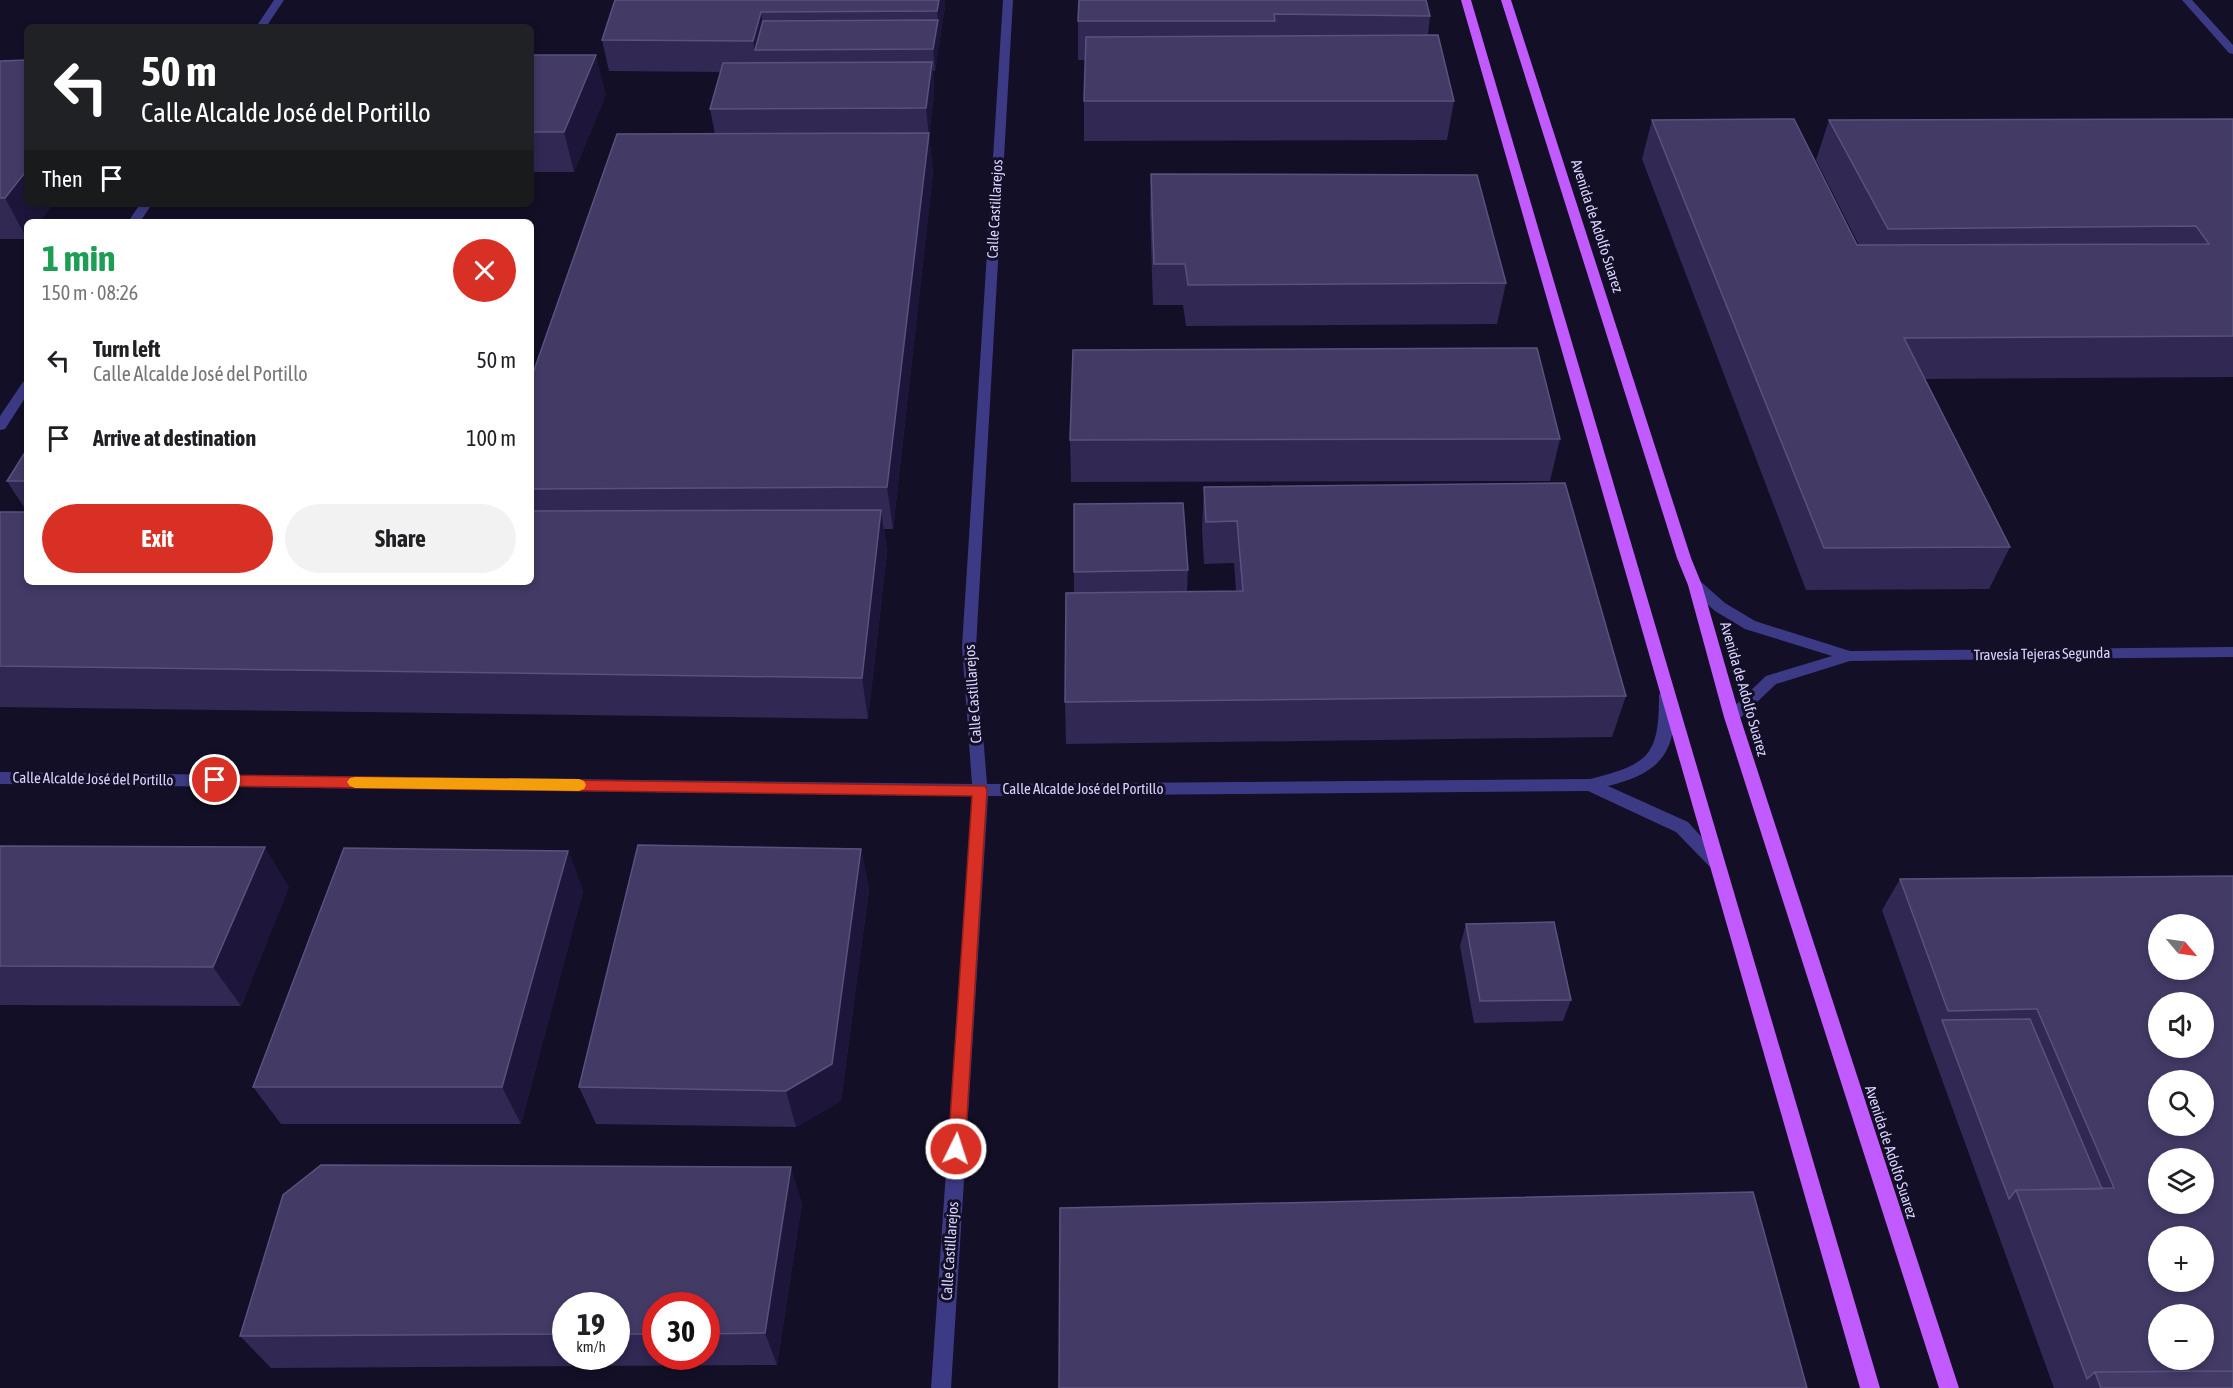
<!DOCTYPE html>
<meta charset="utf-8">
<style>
:root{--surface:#fff;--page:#f2f2f2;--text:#202124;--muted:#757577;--accent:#d93025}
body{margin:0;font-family:"Asap Condensed",sans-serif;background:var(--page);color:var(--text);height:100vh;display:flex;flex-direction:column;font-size:22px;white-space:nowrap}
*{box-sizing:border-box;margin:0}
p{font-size:20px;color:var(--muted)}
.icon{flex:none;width:33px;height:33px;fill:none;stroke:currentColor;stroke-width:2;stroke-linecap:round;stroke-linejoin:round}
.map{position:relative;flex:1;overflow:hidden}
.side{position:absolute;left:24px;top:219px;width:510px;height:366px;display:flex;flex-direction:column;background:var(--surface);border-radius:9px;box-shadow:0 3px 9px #0003}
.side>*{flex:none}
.banner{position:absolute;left:24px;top:24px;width:510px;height:183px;border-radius:9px;box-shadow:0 3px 9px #0003;background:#202124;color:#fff;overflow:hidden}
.needle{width:39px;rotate:119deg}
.tools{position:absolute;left:2148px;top:914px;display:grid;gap:12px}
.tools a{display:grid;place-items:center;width:66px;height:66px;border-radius:50%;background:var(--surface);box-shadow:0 3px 9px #0003;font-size:30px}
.speed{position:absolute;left:552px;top:1292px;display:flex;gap:12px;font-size:30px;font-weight:700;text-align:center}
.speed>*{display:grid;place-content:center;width:78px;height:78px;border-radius:50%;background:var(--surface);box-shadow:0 3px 9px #0003;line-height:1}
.speed small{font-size:15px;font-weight:400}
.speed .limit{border:9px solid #d22;background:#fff;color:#111}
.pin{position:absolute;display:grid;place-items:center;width:51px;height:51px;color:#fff;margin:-26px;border:3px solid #fff;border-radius:50%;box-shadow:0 2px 6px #0007}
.me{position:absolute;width:66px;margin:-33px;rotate:4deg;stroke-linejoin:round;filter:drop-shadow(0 0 4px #0008)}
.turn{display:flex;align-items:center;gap:21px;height:126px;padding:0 18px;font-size:27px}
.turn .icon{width:78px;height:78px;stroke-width:2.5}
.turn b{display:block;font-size:42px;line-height:51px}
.then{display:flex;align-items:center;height:57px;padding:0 18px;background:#0003;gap:12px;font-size:22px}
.round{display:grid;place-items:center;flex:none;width:63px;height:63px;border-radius:32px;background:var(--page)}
.overview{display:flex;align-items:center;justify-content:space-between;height:102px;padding:0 18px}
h1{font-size:36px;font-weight:700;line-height:45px;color:#1e9e55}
.primary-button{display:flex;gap:12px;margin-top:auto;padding:12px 18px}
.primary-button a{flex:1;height:69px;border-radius:36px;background:var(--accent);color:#fff;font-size:24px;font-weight:700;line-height:69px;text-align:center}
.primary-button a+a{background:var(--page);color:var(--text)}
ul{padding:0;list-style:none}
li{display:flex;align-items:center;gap:18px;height:78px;padding:0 18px}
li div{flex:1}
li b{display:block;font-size:22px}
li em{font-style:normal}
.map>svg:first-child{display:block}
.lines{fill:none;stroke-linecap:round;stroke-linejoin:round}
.street{fill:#3d3a85;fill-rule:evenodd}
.primary{fill:#c25bff;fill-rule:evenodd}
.wall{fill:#312854;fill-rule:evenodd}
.shaded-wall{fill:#1d163a}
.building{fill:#433a66;stroke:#5a527e;stroke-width:1.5;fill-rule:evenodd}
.route{fill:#d93025;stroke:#8d1f18;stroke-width:1.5}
.slow{fill:#f59e0b}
.labels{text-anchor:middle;stroke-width:6;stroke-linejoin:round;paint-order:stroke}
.street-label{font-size:15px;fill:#d9d4ff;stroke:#130f26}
</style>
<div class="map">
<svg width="2233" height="1388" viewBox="0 0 2233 1388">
<rect width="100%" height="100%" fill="#130f26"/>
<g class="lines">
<!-- street -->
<path class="street" d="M 274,0 L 284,0 L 266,27 L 256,27 Z
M 1003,0 L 1013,0 L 976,647 L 987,784 L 1590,779 C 1649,764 1659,756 1659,695 L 1662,691 L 1672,691 C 1676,699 1675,710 1674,719 C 1672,763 1647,776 1608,786 L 1688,822 L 1725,863 L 1723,868 L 1717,870 L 1711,868 L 1676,832 L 1588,791 L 988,796 L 951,1388 L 931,1388 L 972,796 L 0,784 L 0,772 L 972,784 L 962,647 Z
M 2182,0 L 2192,0 L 2233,45 L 2233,54 L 2229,53 Z
M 140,204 L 152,204 L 140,222 L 128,222 Z
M 27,381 L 27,395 L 5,429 L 0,430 L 0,416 L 23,382 Z
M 1695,580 L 1700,581 L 1725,603 L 1755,621 L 1850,651 L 2233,647 L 2233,657 L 1850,661 L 1776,684 L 1737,721 L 1727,721 L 1724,717 L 1727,713 L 1766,676 L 1832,656 L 1745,629 L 1715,611 L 1690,589 L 1688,585 Z"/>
<!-- primary -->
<path class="primary" d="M 1461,0 L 1471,0 L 1880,1388 L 1860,1388 Z
M 1501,0 L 1511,0 L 1691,558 L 1702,585 L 1740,717 L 1959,1388 L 1939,1388 L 1724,717 L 1688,585 L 1677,558 Z"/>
</g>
<!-- wall -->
<path class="wall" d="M 615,0 L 945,0 L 945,6 L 935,71 L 933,71 L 934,93 L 929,136 L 933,173 L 893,529 L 884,529 L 887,552 L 868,719 L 0,707 L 0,512 L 27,512 L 7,481 L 27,449 L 27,582 L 531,582 L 531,379 L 715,134 L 710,109 L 721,72 L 609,71 L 602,40 Z
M 1079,0 L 1430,16 L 1428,35 L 1454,101 L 1447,140 L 1084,141 L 1084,101 L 1085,60 L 1078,60 L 1078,21 Z
M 531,55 L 606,94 L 574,172 L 531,172 Z
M 0,61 L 27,222 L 27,239 L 0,239 Z
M 2233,119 L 2233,377 L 1925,379 L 2010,547 L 1989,589 L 1806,590 L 1642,159 L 1652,120 L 1857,245 L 1859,245 L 1816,160 L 1829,120 Z
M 1151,174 L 1506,283 L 1497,324 L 1186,326 L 1183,305 L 1153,305 L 1150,214 Z
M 1560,439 L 1550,481 L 1071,482 L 1070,440 Z
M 1204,487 L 1626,696 L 1612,737 L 1066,744 L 1065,702 L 1074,593 L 1074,572 L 1188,570 L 1187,592 L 1236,591 L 1234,563 L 1204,564 L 1202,529 Z
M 0,846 L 289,887 L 241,1006 L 0,1005 Z
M 861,849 L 869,889 L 841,1101 L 796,1127 L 596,1124 L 579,1087 Z
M 568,851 L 583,891 L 521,1124 L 281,1124 L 253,1087 Z
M 2233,876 L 2233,1388 L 2054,1388 L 1928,1041 L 1882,910 L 1900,879 Z
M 1466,924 L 1571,1000 L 1563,1021 L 1474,1023 L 1460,946 Z
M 802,1203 L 777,1365 L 271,1368 L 240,1336 ZM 566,1305 L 616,1305 L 616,1356 L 566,1356 ZM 656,1305 L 706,1305 L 706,1356 L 656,1356 Z"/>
<!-- shaded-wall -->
<path class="shaded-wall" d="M 939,0 L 945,0 L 945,6 L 935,71 L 933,49 L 938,20 L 937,11 Z
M 761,12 L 766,42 L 755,50 L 753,41 Z
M 596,55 L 606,94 L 574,172 L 564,132 Z
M 932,62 L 934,93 L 929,136 L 933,173 L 893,529 L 887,487 L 929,137 L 926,108 Z
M 27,170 L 27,204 L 53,204 L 40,222 L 27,222 L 27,239 L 5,198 Z
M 531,279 L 535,291 L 531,301 Z
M 881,510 L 887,552 L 868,719 L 862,678 Z
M 265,847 L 289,887 L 241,1006 L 213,967 Z
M 861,849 L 869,889 L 841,1101 L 796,1127 L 786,1091 Z
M 568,851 L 583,891 L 521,1124 L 502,1087 Z
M 791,1167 L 802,1203 L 777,1365 L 765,1333 Z"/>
<!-- building -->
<path class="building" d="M 615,0 L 939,0 L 937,11 L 761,12 L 753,41 L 602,40 Z
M 1079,0 L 1426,0 L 1430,16 L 1274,14 L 1275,21 L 1078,21 Z
M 938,20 L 933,49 L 755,50 L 763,21 Z
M 1438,35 L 1454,101 L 1084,101 L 1086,37 Z
M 531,55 L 596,55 L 564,132 L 531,132 Z
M 27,60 L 27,170 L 5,198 L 0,198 L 0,61 Z
M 932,62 L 926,108 L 710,109 L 723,63 Z
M 1794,119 L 1857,245 L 2209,244 L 2196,226 L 1888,229 L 1829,120 L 2233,119 L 2233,336 L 1904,338 L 2010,547 L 1824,548 L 1652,120 Z
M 929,133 L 887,487 L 531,489 L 531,379 L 617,134 Z
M 1151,174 L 1477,175 L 1506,283 L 1188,285 L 1185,264 L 1154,264 Z
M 1537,348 L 1560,439 L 1070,440 L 1073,350 Z
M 27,449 L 27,481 L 7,481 Z
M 1565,483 L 1626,696 L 1065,702 L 1066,593 L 1243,591 L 1237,521 L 1206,522 L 1204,487 Z
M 1183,503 L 1188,570 L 1074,572 L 1074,504 Z
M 881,510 L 862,678 L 0,666 L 0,512 L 27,512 L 27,582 L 531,582 L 531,511 Z
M 638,845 L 861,849 L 832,1064 L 786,1091 L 579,1087 Z
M 0,846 L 265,847 L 213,967 L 0,966 Z
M 344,848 L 568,851 L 502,1087 L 253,1087 Z
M 2233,876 L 2233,1371 L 2095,1372 L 2087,1379 L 2016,1190 L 2114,1188 L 2037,1009 L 1948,1011 L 1900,879 ZM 2158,924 L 2204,924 L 2204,969 L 2158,969 ZM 2158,1002 L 2204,1002 L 2204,1047 L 2158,1047 ZM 2158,1080 L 2204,1080 L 2204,1125 L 2158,1125 ZM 2158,1158 L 2204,1158 L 2204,1203 L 2158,1203 ZM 2158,1236 L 2204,1236 L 2204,1281 L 2158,1281 ZM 2158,1314 L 2204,1314 L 2204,1359 L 2158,1359 Z
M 1554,922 L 1571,1000 L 1480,1001 L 1466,924 Z
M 2030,1019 L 2102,1189 L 2016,1190 L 2009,1199 L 1942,1020 Z
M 321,1165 L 791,1167 L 765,1333 L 706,1334 L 706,1305 L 656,1305 L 656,1334 L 616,1334 L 616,1305 L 566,1305 L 566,1334 L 240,1336 L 283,1195 Z
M 1753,1192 L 1807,1388 L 1059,1388 L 1060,1208 Z
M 2233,1371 L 2233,1388 L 2101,1388 L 2095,1372 Z"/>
<!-- route -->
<path class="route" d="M 215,775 L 985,786 L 987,790 L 965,1149 L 962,1154 L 956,1157 L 950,1154 L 948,1149 L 972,796 L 215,786 L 210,784 L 208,780 L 210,777 Z"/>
<!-- slow -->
<path class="slow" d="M 355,777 L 579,779 L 584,781 L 586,785 L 584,789 L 579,791 L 355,788 L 350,786 L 347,782 L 350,778 Z"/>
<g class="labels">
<!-- street labels -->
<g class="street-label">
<text transform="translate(995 209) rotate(-87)" y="5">Calle Castillarejos</text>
<text transform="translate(1597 226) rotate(72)" y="5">Avenida de Adolfo Suarez</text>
<text transform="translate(2042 654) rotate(-1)" y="5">Travesía Tejeras Segunda</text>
<text transform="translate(1744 689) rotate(74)" y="5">Avenida de Adolfo Suarez</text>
<text transform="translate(973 694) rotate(-94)" y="5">Calle Castillarejos</text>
<text transform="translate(93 779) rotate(1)" y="5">Calle Alcalde José del Portillo</text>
<text x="1083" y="794">Calle Alcalde José del Portillo</text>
<text transform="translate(1891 1152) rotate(72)" y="5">Avenida de Adolfo Suarez</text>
<text transform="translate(950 1251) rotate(-86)" y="5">Calle Castillarejos</text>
</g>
</g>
</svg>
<div class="tools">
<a><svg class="needle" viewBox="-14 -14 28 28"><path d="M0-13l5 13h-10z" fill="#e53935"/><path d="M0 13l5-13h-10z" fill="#757577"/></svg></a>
<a><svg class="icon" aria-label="sound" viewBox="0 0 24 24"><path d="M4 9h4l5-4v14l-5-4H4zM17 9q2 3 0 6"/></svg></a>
<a><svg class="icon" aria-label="search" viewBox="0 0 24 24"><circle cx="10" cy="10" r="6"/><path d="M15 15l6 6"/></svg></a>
<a><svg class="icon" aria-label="layers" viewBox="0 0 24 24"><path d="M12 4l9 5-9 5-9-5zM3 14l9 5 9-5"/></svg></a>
<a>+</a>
<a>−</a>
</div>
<div class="speed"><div>19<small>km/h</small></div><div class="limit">30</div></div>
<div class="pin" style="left:215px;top:780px;background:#d93025"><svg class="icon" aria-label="arrive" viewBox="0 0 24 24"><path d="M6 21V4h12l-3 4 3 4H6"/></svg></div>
<svg class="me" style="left:956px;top:1149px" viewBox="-20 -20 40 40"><circle r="17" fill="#d93025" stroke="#fff" stroke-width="3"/><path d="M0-11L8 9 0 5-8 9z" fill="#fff"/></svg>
<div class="banner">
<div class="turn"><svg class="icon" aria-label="left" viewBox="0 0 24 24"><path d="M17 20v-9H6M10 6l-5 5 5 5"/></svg><div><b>50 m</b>Calle Alcalde José del Portillo</div></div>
<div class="then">Then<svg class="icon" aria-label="arrive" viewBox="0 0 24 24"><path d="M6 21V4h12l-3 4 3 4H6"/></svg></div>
</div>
<section class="side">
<div class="overview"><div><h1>1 min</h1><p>150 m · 08:26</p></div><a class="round" style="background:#d93025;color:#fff"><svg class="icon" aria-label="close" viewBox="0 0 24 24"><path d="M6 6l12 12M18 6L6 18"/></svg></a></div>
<ul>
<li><svg class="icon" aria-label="left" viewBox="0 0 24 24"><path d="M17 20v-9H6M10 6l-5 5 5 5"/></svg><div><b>Turn left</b><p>Calle Alcalde José del Portillo</p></div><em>50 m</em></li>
<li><svg class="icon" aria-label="arrive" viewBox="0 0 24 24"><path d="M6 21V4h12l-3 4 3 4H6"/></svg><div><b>Arrive at destination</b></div><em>100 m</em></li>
</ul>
<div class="primary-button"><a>Exit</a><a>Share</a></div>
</section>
</div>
